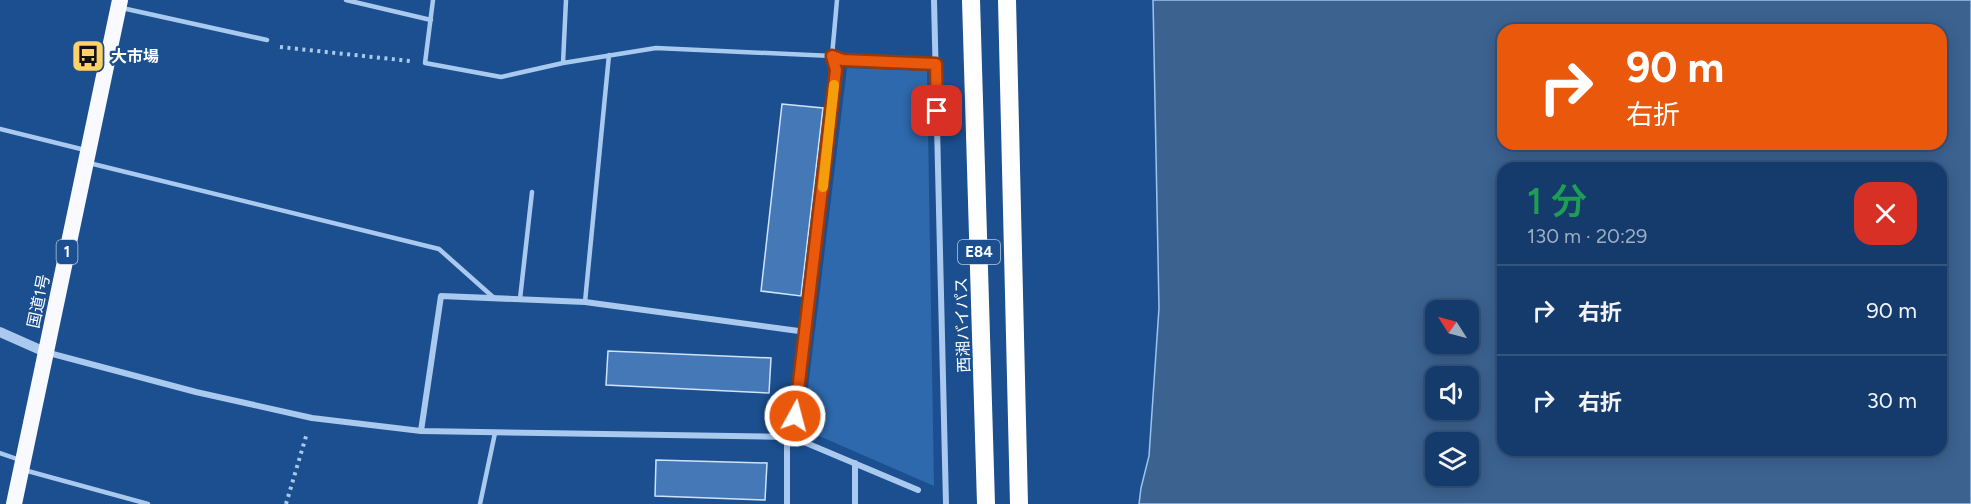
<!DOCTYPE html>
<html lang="ja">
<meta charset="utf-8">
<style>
:root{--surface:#143b6b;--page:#1d4271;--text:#f1f3f6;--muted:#9dadc1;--line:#33557e}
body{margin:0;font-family:Figtree,"Noto Sans JP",sans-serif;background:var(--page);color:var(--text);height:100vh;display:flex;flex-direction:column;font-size:22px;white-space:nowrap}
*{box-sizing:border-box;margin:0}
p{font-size:20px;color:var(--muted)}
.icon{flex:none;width:33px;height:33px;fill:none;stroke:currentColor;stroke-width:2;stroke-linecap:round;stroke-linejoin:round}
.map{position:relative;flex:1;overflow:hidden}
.panel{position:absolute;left:1497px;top:162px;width:450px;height:294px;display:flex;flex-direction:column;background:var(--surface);border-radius:18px;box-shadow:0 3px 15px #0003,0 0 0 2px var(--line)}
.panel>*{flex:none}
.banner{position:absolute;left:1497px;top:24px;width:450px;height:126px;border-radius:18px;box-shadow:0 3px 15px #0003,0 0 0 2px var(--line);background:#ea580c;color:#fff;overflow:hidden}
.needle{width:39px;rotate:306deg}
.buttons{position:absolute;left:1425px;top:300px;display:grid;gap:12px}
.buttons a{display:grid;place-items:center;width:54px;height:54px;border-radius:12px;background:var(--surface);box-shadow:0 3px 15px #0003,0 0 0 2px var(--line);font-size:30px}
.pin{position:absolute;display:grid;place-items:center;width:51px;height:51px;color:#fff;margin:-26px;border-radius:12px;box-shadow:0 3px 9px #0006}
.me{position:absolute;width:66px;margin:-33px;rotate:7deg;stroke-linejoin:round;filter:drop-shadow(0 0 4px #0008)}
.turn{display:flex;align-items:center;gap:21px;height:126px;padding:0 30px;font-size:27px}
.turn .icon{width:78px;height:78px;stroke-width:2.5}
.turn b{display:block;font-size:42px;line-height:51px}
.round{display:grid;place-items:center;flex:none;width:63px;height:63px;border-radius:18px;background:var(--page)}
.headline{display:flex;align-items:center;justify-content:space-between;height:102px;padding:0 30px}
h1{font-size:36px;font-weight:600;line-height:45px;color:#1e9e55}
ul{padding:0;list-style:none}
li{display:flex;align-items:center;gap:18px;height:90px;padding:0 30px;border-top:2px solid var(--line)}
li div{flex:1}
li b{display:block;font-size:22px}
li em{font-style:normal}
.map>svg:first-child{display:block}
.green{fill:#2e69ad}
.water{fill:#3c6290;stroke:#9cc4f0;stroke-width:1.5;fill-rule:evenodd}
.building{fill:#4478b7;stroke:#cfe3fa;stroke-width:1.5}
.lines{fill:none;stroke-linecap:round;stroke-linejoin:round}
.path{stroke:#a9c9ee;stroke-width:4;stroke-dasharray:3 4.5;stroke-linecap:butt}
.service{stroke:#a9c9ee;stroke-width:4.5}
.minor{stroke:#a9c9ee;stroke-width:6}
.tertiary{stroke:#a9c9ee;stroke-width:10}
.trunk{stroke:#f8faff;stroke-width:16}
.motorway{stroke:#fff;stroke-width:18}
.route-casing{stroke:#983908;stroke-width:15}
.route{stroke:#ea580c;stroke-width:10}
.slow{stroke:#f59e0b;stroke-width:10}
.labels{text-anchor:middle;stroke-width:4.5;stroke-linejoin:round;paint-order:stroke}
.shield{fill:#1b4f8f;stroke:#bbcadd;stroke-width:1.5}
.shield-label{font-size:15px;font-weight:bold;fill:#fff}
.poi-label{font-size:16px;font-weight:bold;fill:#fff;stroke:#1b4f8f;text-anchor:start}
.street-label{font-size:16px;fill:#fff;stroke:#1b4f8f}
</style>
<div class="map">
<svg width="1971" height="504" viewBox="0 0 1971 504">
<rect width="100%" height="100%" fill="#1b4f8f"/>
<!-- green -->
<path class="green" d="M 847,68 L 927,71 L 934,486 L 803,429 Z"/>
<!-- water -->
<path class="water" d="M 1153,0 L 1971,0 L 1971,504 L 1139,504 L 1141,488 L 1149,456 L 1159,308 ZM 1503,30 L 1941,30 L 1941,144 L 1503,144 ZM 1503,168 L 1941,168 L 1941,450 L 1503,450 ZM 1436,310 L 1468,310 L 1468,344 L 1436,344 ZM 1436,376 L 1468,376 L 1468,410 L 1436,410 ZM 1436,442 L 1468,442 L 1468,476 L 1436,476 Z"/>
<!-- building -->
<path class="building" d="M 782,104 L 823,108 L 801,296 L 761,291 Z
M 608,351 L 771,358 L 769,393 L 606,385 Z
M 656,460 L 767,463 L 765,500 L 655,496 Z"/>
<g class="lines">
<!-- path -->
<path class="path" d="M 280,47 L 410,61
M 286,504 L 307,433"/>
<!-- service -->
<path class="service" d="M 346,0 L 431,20
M 433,0 L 425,63 L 501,77 L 563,63 L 656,48 L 832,56 L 843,60 L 936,64
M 122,8 L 267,40
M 563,63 L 566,0
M 0,129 L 85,150
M 89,163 L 439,249 L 493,297
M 520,299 L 532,192
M 585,302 L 609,55
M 792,437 L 836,70 L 832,56 L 837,0
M 0,453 L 20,460
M 24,470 L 148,504
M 480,504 L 495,433"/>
<!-- minor -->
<path class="minor" d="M 934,0 L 946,504
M 49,353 L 196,392 L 312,418 L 421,431 L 792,437 L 918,490
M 421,431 L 441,296 L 585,302 L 806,332
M 787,437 L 787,504
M 855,463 L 855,504"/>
<!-- tertiary -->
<path class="tertiary" d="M 0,332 L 45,352"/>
<!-- trunk -->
<path class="trunk" d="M 14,504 L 120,0"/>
<!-- motorway -->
<path class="motorway" d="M 971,0 L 986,504
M 1007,0 L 1019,504"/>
</g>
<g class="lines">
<defs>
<path id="route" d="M 795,416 L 836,70 L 832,56 L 843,60 L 936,64 L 937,111"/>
</defs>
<!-- route casing -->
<use href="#route" class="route-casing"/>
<!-- route -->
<use href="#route" class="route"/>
<!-- slow -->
<path class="slow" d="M 823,187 L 834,85"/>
</g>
<!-- icons -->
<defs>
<symbol id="bus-square" viewBox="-11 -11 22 22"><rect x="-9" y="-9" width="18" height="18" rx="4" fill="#ffd166" stroke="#1b4f8f"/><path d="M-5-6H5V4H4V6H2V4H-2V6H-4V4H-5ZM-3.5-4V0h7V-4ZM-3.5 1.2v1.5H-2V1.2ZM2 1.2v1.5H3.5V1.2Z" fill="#111"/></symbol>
</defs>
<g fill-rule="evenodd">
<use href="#bus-square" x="69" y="37" width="38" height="38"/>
</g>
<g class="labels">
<!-- shield labels -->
<g class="shield">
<rect x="56.5" y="240" width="21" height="24" rx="4.5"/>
<rect x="958" y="240" width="42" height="24" rx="4.5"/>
</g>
<g class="shield-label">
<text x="67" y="257">1</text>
<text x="979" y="257">E84</text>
</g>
<!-- poi labels -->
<g class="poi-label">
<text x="111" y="62">大市場</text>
</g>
<!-- street labels -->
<g class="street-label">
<text transform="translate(38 301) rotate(-78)" y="6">国道1号</text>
<text transform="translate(962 325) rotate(-92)" y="6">西湘バイパス</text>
</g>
</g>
</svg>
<div class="buttons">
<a><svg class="needle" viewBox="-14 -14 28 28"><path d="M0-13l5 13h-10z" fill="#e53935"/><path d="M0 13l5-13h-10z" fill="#9dadc1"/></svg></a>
<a><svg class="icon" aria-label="sound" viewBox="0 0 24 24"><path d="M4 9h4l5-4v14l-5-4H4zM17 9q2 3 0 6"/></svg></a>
<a><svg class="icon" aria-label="layers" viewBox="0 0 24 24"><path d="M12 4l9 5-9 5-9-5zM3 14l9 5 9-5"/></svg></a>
</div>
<div class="pin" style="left:937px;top:111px;background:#d93025"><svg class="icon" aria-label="arrive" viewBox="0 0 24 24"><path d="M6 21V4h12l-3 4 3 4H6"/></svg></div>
<svg class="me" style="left:795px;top:416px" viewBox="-20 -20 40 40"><circle r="17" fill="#ea580c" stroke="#fff" stroke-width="3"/><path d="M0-11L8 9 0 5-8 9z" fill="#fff"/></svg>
<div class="banner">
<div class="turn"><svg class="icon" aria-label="right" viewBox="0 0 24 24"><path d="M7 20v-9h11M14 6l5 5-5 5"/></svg><div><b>90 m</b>右折</div></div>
</div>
<section class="panel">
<div class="headline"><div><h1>1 分</h1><p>130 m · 20:29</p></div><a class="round" style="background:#d93025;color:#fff"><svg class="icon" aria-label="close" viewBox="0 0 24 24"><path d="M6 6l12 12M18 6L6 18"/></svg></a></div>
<ul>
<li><svg class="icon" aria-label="right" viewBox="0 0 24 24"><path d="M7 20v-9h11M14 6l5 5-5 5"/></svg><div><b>右折</b></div><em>90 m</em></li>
<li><svg class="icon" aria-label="right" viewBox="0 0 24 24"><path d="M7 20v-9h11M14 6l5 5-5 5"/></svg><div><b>右折</b></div><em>30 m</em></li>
</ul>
</section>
</div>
